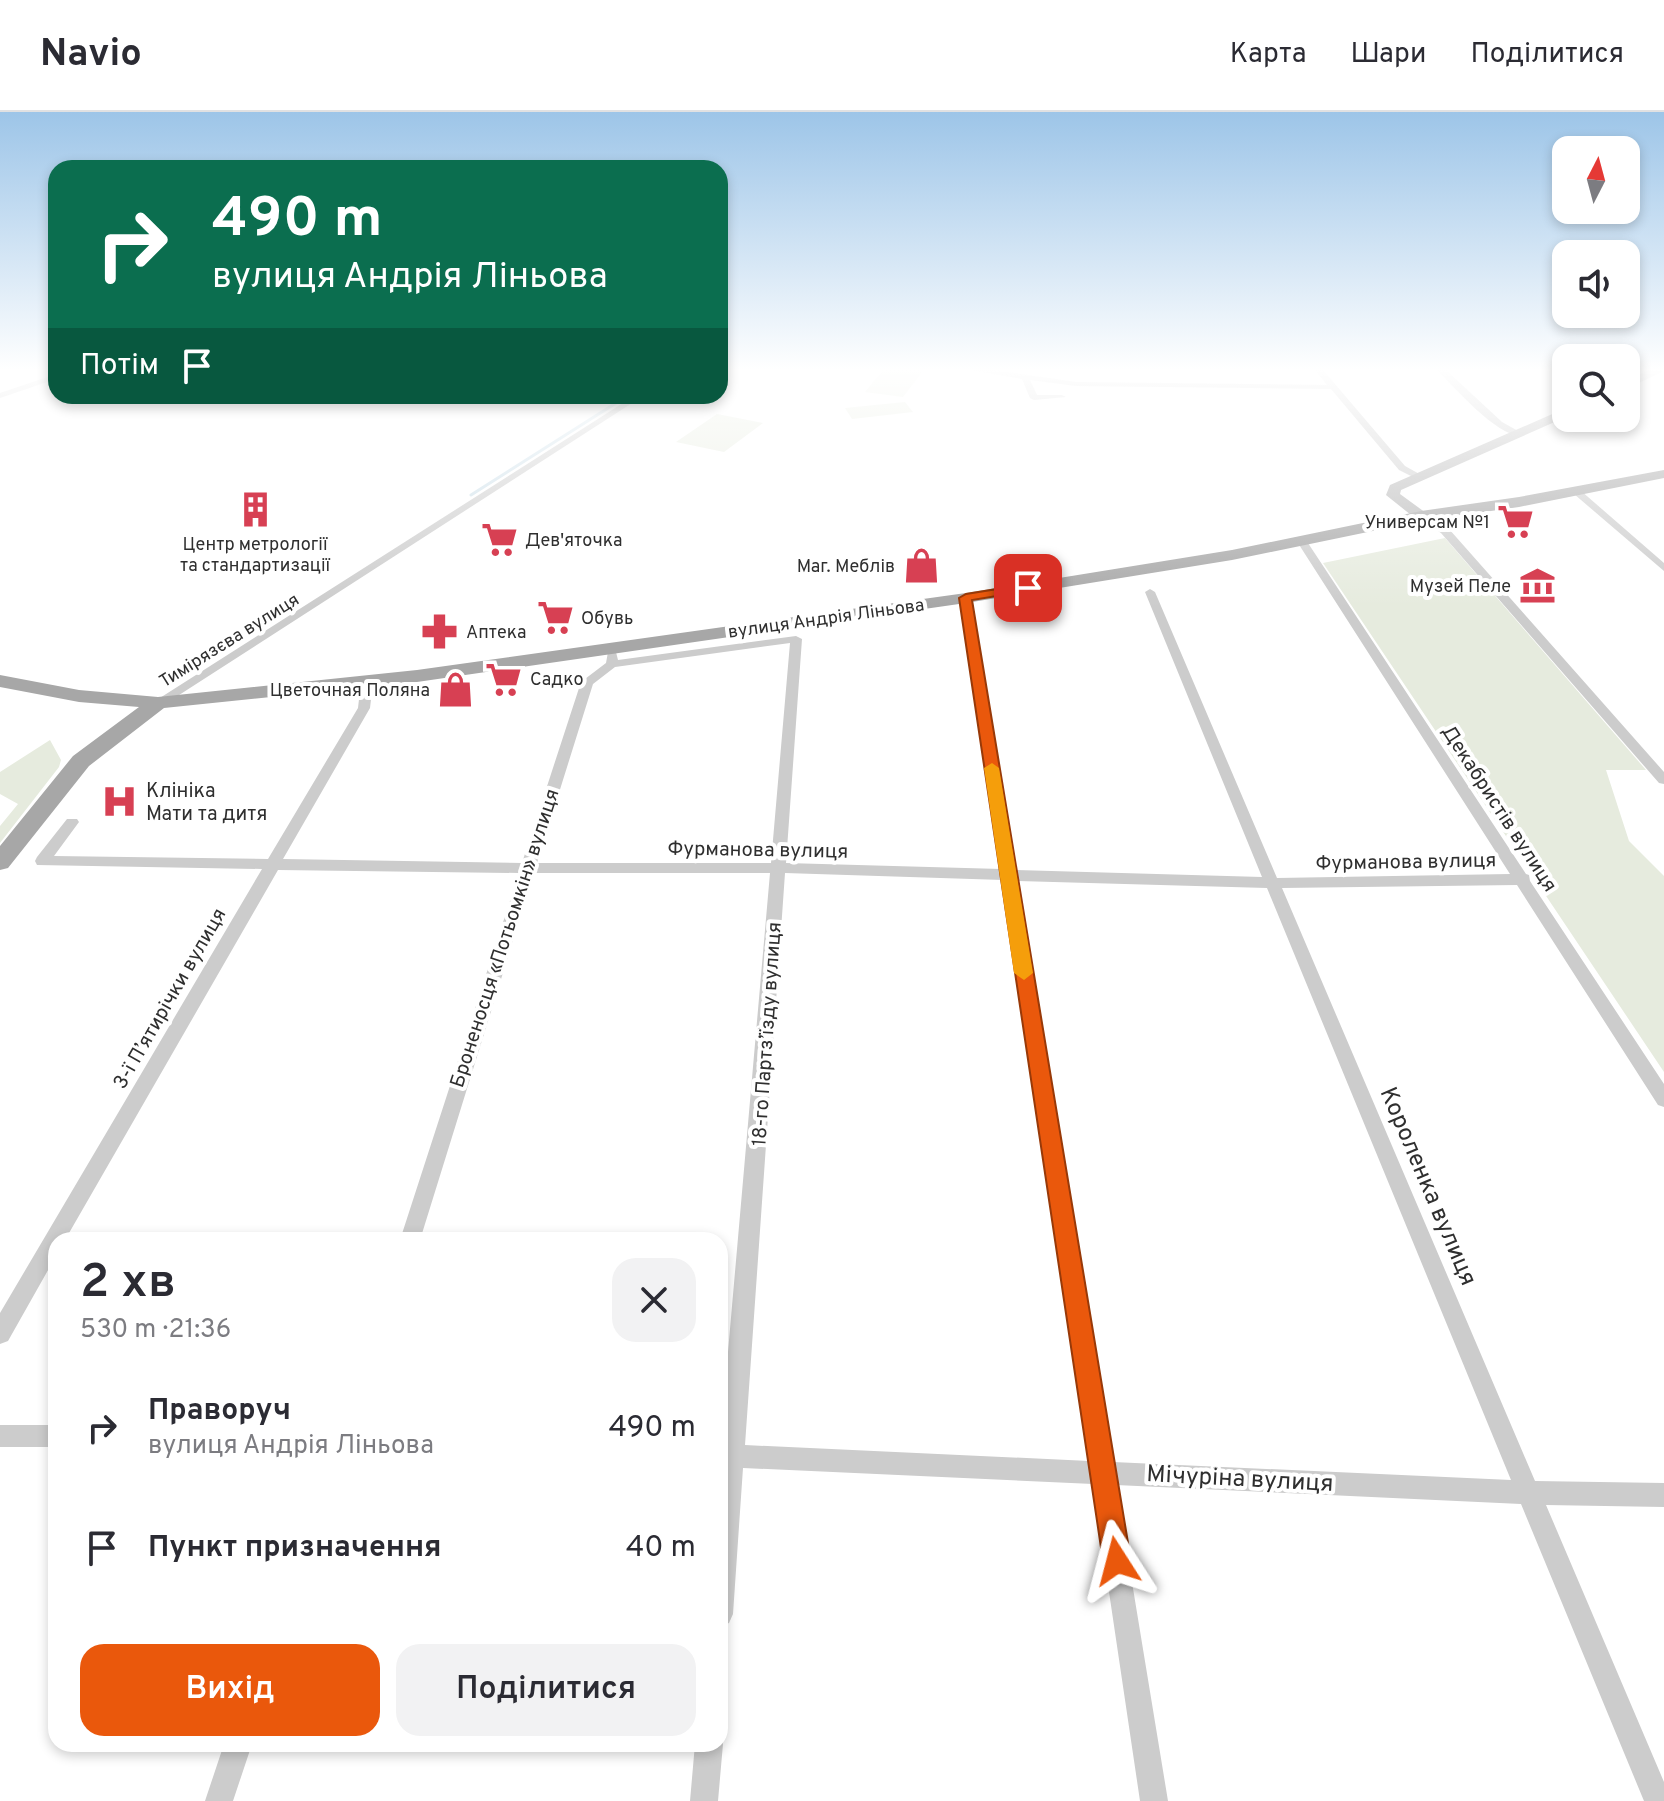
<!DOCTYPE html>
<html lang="uk">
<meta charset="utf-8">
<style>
:root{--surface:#fff;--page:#f2f2f3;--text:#2b2b33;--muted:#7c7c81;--line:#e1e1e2;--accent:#ea580c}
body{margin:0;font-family:Overpass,sans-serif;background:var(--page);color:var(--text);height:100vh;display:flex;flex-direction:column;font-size:30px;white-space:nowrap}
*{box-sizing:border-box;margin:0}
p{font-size:26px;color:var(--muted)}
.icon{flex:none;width:44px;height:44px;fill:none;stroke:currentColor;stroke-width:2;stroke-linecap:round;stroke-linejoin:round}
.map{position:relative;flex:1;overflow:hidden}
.details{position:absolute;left:48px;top:1120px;width:680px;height:520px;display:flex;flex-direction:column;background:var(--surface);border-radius:24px;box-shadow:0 4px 12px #0003}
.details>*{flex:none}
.top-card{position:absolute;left:48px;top:48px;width:680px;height:244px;border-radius:24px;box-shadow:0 4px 12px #0003;background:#0b6e4f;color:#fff;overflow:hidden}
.needle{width:52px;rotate:6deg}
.fabs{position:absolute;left:1552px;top:24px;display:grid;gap:16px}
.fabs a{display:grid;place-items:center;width:88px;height:88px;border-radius:16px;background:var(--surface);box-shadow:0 4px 12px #0003;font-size:40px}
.pin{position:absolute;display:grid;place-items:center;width:68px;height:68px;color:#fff;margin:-34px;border-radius:16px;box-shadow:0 4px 12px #0006}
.me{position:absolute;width:88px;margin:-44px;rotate:351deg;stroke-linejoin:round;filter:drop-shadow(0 0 6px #0008)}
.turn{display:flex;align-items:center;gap:28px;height:168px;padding:0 32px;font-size:36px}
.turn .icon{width:104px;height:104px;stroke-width:2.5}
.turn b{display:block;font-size:56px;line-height:68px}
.then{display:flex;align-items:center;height:76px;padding:0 32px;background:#0003;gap:16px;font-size:30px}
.round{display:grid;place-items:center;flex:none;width:84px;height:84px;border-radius:24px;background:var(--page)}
.summary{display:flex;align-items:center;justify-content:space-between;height:136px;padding:0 32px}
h1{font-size:48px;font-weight:600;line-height:60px}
.button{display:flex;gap:16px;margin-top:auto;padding:16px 32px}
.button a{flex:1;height:92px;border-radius:24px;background:var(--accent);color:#fff;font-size:32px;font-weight:600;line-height:92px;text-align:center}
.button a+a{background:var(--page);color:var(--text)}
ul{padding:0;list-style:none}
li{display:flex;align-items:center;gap:24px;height:120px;padding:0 32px}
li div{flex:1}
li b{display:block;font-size:30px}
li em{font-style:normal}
header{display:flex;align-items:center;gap:48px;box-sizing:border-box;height:112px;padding:0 40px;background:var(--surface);border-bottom:2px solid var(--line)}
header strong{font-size:38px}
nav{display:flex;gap:44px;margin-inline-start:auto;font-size:28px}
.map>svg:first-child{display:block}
.green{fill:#e6ebde}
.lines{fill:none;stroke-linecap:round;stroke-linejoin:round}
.stream{stroke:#ccdfe9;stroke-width:3}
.street{fill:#ccc;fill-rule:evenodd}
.secondary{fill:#b9b9b9;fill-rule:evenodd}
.primary{fill:#a7a7a7;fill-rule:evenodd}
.route{fill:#ea580c;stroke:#983908;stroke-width:2}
.slow{fill:#f59e0b}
.labels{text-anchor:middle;stroke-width:8;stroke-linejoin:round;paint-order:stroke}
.far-poi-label{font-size:18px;fill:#2f2f2f;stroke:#fff;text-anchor:end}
.far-street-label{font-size:18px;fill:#2f2f2f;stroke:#fff}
.poi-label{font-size:20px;fill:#2f2f2f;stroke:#fff;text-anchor:start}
.street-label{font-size:20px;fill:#2f2f2f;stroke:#fff}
.near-street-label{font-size:24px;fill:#2f2f2f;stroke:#fff}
</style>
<header>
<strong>Navio</strong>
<nav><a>Карта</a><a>Шари</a><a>Поділитися</a></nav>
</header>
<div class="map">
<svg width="1664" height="1689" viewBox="0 0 1664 1689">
<rect width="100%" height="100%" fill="#fff"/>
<!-- green -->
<path class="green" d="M 883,258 L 921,258 L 923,259 L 903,285 L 865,280 Z
M 905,290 L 913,300 L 852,307 L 845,296 Z
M 717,302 L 763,311 L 724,340 L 676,330 Z
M 1445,426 L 1646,658 L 1606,658 L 1629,729 L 1664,764 L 1664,960 L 1323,451 Z
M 50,628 L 61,648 L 59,655 L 0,731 L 0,714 L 18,692 L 0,682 L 0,660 Z"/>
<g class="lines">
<!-- stream -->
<path class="stream" d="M 471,383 L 627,284"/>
<!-- street -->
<path class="street" d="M 970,258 L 994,258 L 1076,270 L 1327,273 L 1315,258 L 1323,258 L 1405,354 L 1423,364 L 1415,366 L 1399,358 L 1331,277 L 1076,274 L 1030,268 L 1037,283 L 1062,283 L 1066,285 L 1034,288 L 1030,286 L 1022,267 Z
M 1437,258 L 1446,258 L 1502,310 L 1520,320 L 1520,324 C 1496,323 1455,276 1437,258 Z
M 56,262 L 56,267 L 0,286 L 0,281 Z
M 634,284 L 643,284 L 162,594 L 158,595 L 152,591 Z
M 1574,378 L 1580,378 L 1664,451 L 1664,459 L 1574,382 Z
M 1418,402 L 1424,402 L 1449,417 L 1664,660 L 1664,672 L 1659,671 L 1441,421 L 1418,406 Z
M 1297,426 L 1306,428 L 1526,762 L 1529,763 L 1530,769 L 1664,972 L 1664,995 L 1658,993 L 1517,773 L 1282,776 L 1535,1369 L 1664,1371 L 1664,1395 L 1546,1393 L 1664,1670 L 1664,1689 L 1644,1689 L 1521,1392 L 1116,1373 L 1168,1689 L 1140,1689 L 1093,1372 L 743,1356 L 733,1502 L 729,1511 L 720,1515 L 720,1331 L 770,761 L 534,761 L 420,1128 L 400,1128 L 519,761 L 278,758 L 65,1128 L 56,1128 L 56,1144 L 8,1229 L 0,1232 L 0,1201 L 262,757 L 37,753 L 35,749 L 37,745 L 67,707 L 77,707 L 79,710 L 54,744 L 268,747 L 358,596 L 361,570 L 367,566 L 373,570 L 370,596 L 283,747 L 522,751 L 581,570 L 606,551 L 608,540 L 616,540 L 618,548 L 796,524 L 802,527 L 786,751 L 1001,757 L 961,486 L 966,483 L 971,486 L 1016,758 L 1262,765 L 1145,480 L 1150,477 L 1155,480 L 1277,766 L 1510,762 L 1296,428 ZM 790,531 L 771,751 L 537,751 L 593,572 L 615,555 ZM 785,761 L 1003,768 L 1089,1349 L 745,1333 ZM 1018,769 L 1267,776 L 1511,1368 L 1113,1350 Z
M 0,1313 L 56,1313 L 56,1335 L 0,1335 Z
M 720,1626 L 723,1632 L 718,1689 L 690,1689 L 695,1632 L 720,1632 Z
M 224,1632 L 252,1632 L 233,1689 L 205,1689 Z"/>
<!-- secondary -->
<path class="secondary" d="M 1649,258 L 1664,259 L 1626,277 L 1626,269 Z
M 1566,296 L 1566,305 L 1401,378 L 1400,382 L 1426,401 L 1426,407 L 1416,407 L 1386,383 L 1390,373 Z"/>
<!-- primary -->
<path class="primary" d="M 1664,358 L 1664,366 L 1519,395 L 1421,409 L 1232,448 L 966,491 L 417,570 L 164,596 L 89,654 L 8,756 L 0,758 L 0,734 L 73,644 L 139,595 L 79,590 L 0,575 L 0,563 L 79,578 L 158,585 L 417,558 L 966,481 L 1232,438 L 1421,399 L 1519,385 Z"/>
</g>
<!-- sky -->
<linearGradient id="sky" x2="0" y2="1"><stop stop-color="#9dc5e8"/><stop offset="0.52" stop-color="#fff"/><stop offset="1" stop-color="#fff" stop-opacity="0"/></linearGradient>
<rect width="1664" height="495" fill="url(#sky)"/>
<!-- route -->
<path class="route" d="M 1028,472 L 1033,473 L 1033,478 L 972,488 L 1131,1449 L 1127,1459 L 1117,1463 L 1107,1459 L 1103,1449 L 959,486 L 966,482 Z"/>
<!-- slow -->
<path class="slow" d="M 992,651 L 999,656 L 1033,861 L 1024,868 L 1014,861 L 984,656 Z"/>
<!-- icons -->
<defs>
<symbol id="building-bare" viewBox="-9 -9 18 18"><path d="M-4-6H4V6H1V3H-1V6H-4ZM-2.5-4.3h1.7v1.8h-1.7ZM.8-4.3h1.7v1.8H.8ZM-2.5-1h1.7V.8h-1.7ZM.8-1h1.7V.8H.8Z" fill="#d74053" stroke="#fff" stroke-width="2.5" paint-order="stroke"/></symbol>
<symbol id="supermarket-bare" viewBox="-9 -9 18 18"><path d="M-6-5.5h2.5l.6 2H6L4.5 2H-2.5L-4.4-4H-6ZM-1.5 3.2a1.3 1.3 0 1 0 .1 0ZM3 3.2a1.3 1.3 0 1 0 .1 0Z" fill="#d74053" stroke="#fff" stroke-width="2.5" paint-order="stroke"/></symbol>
<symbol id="shop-bare" viewBox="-9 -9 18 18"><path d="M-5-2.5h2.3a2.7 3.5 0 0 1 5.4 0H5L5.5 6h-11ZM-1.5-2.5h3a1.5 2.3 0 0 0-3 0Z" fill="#d74053" stroke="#fff" stroke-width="2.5" paint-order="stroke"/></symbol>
<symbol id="museum-bare" viewBox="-9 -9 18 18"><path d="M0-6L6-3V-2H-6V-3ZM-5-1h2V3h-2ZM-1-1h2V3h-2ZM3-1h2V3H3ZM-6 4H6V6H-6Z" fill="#d74053" stroke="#fff" stroke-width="2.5" paint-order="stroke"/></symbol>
<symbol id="pharmacy-bare" viewBox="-9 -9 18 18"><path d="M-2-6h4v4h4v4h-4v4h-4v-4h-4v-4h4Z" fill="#d74053" stroke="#fff" stroke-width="2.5" paint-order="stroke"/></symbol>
<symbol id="hospital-bare" viewBox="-9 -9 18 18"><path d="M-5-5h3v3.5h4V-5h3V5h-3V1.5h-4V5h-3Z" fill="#d74053" stroke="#fff" stroke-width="2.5" paint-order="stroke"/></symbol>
</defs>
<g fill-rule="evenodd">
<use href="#building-bare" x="230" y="372" width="51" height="51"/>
<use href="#supermarket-bare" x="1490" y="384" width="51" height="51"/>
<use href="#supermarket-bare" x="474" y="402" width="51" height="51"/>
<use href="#shop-bare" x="896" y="428" width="51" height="51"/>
<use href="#museum-bare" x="1512" y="448" width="51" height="51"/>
<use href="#supermarket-bare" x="530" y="480" width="51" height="51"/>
<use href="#pharmacy-bare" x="414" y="494" width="51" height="51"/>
<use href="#supermarket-bare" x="478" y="542" width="51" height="51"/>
<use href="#shop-bare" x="430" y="552" width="51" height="51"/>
<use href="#hospital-bare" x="94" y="664" width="51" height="51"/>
</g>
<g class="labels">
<!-- far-poi labels -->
<g class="far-poi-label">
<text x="1490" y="416">Универсам №1</text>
<text x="525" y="434" text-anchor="start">Дев'яточка</text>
<text x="255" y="438" text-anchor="middle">Центр метрології<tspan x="255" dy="21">та стандартизації</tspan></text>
<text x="895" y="460">Маг. Меблів</text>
<text x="1511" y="480">Музей Пеле</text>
<text x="581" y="512" text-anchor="start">Обувь</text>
<text x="466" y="526" text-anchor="start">Аптека</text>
<text x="530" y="573" text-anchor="start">Садко</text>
<text x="430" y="584">Цветочная Поляна</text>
</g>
<!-- far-street labels -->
<g class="far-street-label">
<text transform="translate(826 506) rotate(-8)" y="6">вулиця Андрія Ліньова</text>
<text transform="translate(229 528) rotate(-32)" y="6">Тимірязєва вулиця</text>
</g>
<!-- poi labels -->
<g class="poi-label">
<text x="146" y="685">Клініка<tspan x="146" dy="23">Мати та дитя</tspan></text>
</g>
<!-- street labels -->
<g class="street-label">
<text transform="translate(1500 696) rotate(57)" y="7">Декабристів вулиця</text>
<text transform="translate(758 737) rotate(1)" y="7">Фурманова вулиця</text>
<text transform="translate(1406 749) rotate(-1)" y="7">Фурманова вулиця</text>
<text transform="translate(504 826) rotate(-72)" y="7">Броненосця «Потьомкін» вулиця</text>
<text transform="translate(169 886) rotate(-60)" y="7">3-ї П’ятирічки вулиця</text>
<text transform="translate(766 922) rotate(-86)" y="7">18-го Партз’їзду вулиця</text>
</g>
<!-- near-street labels -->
<g class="near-street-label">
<text transform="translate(1429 1074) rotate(67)" y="8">Короленка вулиця</text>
<text transform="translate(1240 1366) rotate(3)" y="8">Мічуріна вулиця</text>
</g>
</g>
</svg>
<div class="fabs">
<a><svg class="needle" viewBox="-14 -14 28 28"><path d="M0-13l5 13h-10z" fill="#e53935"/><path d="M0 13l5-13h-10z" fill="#7c7c81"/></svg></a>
<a><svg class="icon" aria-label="sound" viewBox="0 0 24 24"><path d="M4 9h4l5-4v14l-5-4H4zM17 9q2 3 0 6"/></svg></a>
<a><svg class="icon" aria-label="search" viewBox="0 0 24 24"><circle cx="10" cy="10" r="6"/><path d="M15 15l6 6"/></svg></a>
</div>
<div class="pin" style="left:1028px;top:476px;background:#d93025"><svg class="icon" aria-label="arrive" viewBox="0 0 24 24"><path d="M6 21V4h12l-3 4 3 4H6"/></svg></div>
<svg class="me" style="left:1117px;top:1449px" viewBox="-20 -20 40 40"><path d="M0-17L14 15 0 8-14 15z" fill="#ea580c" stroke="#fff" stroke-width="4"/></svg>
<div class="top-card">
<div class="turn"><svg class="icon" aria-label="right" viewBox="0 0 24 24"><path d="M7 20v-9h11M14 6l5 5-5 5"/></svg><div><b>490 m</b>вулиця Андрія Ліньова</div></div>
<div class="then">Потім<svg class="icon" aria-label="arrive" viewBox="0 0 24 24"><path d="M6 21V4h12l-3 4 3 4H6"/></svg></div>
</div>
<section class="details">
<div class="summary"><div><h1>2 хв</h1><p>530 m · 21:36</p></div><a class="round"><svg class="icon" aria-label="close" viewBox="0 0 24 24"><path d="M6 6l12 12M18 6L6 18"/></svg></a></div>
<ul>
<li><svg class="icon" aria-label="right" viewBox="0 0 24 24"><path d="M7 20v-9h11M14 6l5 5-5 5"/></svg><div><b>Праворуч</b><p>вулиця Андрія Ліньова</p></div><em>490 m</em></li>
<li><svg class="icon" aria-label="arrive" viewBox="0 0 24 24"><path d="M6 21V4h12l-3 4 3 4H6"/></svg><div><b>Пункт призначення</b></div><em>40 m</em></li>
</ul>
<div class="button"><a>Вихід</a><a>Поділитися</a></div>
</section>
</div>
